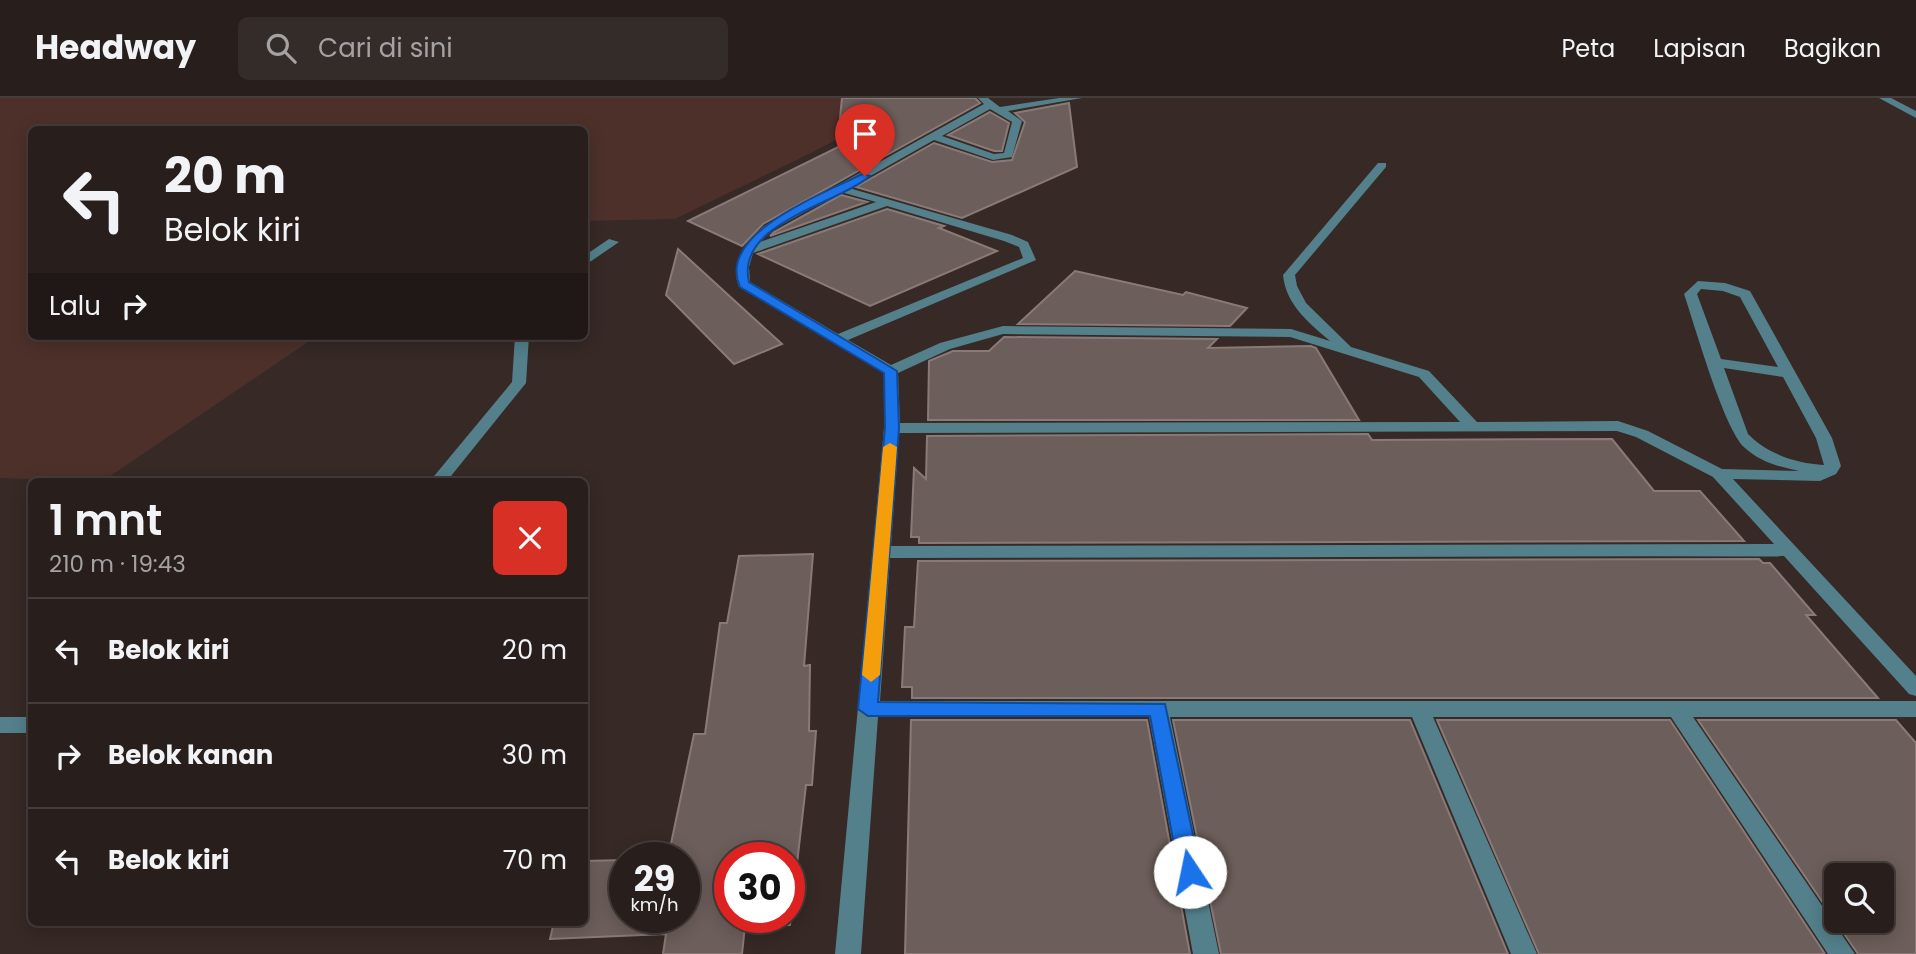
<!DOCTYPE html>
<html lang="id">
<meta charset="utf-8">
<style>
:root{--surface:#281f1c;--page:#342c29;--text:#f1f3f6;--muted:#a5a2a3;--line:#443d3b}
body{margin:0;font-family:Poppins,sans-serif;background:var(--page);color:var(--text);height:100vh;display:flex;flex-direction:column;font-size:26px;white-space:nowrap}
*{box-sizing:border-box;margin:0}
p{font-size:23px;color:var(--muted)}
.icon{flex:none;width:38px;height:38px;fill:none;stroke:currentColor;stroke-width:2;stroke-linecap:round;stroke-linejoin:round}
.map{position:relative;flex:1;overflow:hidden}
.side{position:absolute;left:28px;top:380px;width:560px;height:448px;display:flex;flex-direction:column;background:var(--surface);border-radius:10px;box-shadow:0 4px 18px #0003,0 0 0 2px var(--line)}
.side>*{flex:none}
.guide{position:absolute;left:28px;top:28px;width:560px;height:214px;border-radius:10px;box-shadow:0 4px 18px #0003,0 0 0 2px var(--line);background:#281f1c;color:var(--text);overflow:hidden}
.buttons{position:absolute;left:1824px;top:765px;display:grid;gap:14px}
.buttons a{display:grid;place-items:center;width:70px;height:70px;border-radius:10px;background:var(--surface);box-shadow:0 4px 18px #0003,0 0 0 2px var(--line);font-size:35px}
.speed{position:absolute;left:609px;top:744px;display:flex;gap:14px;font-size:35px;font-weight:700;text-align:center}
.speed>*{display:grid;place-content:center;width:91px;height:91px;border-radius:50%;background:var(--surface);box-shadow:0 4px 18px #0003,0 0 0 2px var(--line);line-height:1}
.speed small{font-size:18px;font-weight:400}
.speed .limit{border:10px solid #d22;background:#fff;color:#111}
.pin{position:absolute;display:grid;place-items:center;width:60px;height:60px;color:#fff;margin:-72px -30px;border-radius:50% 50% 50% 0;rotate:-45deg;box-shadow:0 0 7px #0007}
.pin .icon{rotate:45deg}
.me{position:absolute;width:77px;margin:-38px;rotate:349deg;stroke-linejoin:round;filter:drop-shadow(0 0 5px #0008)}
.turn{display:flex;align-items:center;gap:24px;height:147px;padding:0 21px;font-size:32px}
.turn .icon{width:91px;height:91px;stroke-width:2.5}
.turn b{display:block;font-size:49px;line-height:60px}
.then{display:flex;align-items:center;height:66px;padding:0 21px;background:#0003;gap:14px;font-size:26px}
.round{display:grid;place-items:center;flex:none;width:74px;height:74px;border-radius:10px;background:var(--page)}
.head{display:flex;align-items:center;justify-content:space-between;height:119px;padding:0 21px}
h1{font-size:42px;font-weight:600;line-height:52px}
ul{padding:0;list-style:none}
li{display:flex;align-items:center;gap:21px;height:105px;padding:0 21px;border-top:2px solid var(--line)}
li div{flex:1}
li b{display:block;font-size:26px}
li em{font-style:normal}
header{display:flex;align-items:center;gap:42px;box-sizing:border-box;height:98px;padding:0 35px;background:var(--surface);border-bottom:2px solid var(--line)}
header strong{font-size:33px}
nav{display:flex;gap:38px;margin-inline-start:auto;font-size:24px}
.search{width:490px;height:63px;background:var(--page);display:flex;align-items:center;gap:18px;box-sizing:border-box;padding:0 24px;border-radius:10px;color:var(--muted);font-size:26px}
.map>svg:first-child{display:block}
.green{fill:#4d302a}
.building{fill:#6c5e5a;stroke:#8a7a77;stroke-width:2;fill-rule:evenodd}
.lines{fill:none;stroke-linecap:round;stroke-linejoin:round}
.minor{fill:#53808b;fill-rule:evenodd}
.route{fill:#1a73e8;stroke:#114b97;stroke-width:2}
.slow{fill:#f59e0b}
</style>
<header>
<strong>Headway</strong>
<div class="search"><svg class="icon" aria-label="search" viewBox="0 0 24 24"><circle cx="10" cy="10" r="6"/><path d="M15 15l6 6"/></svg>Cari di sini</div>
<nav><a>Peta</a><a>Lapisan</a><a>Bagikan</a></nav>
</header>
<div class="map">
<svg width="1916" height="856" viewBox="0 0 1916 856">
<rect width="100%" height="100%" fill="#362926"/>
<!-- green -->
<path class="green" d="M 0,0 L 912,0 L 913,1 L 813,54 L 675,121 L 585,123 L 584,32 L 32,32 L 32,238 L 317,238 L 103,383 L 89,383 L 0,380 Z"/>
<!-- building -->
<path class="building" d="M 842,0 L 975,0 L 980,5 L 763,126 L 742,148 L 688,123 L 881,28 L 840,20 Z
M 1069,5 L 1077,69 L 962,120 L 856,89 L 934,45 L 992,64 L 1012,62 L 1025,24 L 1015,15 Z
M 990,14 L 1009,25 L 1002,53 L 994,53 L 948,37 Z
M 841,97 L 867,104 L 770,138 L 774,134 Z
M 887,111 L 944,128 L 939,130 L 997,153 L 870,208 L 758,156 Z
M 678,151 L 782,246 L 734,266 L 666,197 Z
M 1075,173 L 1183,197 L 1186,194 L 1247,210 L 1230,228 L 1018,226 Z
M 1004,239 L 1217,241 L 1208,250 L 1311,248 L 1316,250 L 1359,322 L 928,322 L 929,263 L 953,253 L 989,253 Z
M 1368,336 L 1372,342 L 1612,341 L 1654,393 L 1700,393 L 1744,443 L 919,445 L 919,439 L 911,439 L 914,370 L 926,381 L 927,338 Z
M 813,456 L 804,568 L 810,567 L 809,633 L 816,633 L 812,687 L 806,687 L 790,827 L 745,828 L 742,856 L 663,856 L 666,836 L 550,841 L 554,824 L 584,824 L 584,763 L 625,762 L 625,819 L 684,819 L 684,760 L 668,760 L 694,636 L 705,636 L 720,525 L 727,525 L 739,458 ZM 730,760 L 789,760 L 789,819 L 730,819 Z
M 1759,461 L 1763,465 L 1770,465 L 1815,517 L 1806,517 L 1878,600 L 912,600 L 912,589 L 902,589 L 905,529 L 914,529 L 918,463 Z
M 911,622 L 1147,622 L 1190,856 L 905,856 Z
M 1173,622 L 1410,622 L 1508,856 L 1221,856 Z
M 1437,622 L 1670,622 L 1825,856 L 1539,856 Z
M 1698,622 L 1896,622 L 1916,645 L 1916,856 L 1858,856 ZM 1836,777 L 1881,777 L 1881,822 L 1836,822 Z"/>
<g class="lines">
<!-- minor -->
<path class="minor" d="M 978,0 L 988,0 L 1000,9 L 1059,0 L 1082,0 L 1008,13 L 1022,23 L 1012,59 L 993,62 L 934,42 L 849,90 L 1012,137 L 1028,144 L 1036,162 L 848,242 L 891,267 L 940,245 L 1003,228 L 1291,231 L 1330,243 C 1309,225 1286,207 1283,177 L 1378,65 L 1386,65 L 1386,69 L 1295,177 L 1297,188 L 1306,205 L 1351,249 L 1429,273 L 1477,324 L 1618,323 L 1648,333 L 1722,371 L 1799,373 C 1780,369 1760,364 1745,350 C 1724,332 1695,228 1684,196 L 1698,183 L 1725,185 L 1750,193 L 1832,340 L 1841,368 L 1836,376 L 1820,383 L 1733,381 L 1916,578 L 1916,598 L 1909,596 L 1784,458 L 890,460 L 880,603 L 1916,603 L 1916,619 L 1693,619 L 1855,856 L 1828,856 L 1671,619 L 1433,619 L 1537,856 L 1511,856 L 1412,619 L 1170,619 L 1219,856 L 1193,856 L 1149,619 L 878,619 L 861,856 L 835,856 L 884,330 L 884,275 L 739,189 C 729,164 747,143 764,128 L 984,6 ZM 990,11 L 1012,24 L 1004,55 L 994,56 L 942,38 ZM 841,94 L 876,104 L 760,144 L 772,132 ZM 887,108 L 1004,143 L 1019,149 L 1023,160 L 838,236 L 750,184 L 749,169 L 753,155 ZM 1701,191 L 1723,193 L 1740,199 L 1778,269 L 1721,261 L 1697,196 ZM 1003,236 L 1290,239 L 1419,279 L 1460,324 L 900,325 L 898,275 L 950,251 ZM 1724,270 L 1783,279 L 1816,340 L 1824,367 C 1796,365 1769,357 1748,336 ZM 1617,333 L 1636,339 L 1713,379 L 1774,446 L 891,448 L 899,335 Z
M 1879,0 L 1891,0 L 1916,13 L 1916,20 Z
M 609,141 L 619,144 L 584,168 L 584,158 Z
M 515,238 L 529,238 L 526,285 L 447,383 L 430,383 L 512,284 Z
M 0,619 L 32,619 L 32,635 L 0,635 Z"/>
</g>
<!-- route -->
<path class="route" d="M 862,76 L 870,78 C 836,107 735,125 749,184 L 897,273 L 899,330 L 878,604 L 1165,606 L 1201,774 L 1198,781 L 1190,783 L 1182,781 L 1179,774 L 1150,618 L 868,618 L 858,611 L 885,330 L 884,275 L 740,189 C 715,135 826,95 862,76 Z"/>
<!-- slow -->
<path class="slow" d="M 890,345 L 897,349 L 880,577 L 871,584 L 862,577 L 883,349 Z"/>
</svg>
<div class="buttons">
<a><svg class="icon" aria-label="search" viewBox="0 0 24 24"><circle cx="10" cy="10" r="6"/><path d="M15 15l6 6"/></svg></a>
</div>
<div class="speed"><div>29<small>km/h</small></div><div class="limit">30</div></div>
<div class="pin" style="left:865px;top:78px;background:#d93025"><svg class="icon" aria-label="arrive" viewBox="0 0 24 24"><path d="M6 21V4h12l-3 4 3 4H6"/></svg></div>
<svg class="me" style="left:1190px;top:774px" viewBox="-20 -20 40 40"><circle r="19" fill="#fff"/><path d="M0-13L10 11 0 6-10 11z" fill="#1a73e8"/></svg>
<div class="guide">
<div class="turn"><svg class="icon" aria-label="left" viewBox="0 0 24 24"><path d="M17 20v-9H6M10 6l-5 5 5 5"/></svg><div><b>20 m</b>Belok kiri</div></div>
<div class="then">Lalu<svg class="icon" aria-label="right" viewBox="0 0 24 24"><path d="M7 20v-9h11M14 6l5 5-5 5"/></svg></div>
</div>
<section class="side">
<div class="head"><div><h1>1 mnt</h1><p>210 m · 19:43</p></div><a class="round" style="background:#d93025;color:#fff"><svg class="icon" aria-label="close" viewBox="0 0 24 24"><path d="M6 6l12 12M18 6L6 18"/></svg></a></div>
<ul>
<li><svg class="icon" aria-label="left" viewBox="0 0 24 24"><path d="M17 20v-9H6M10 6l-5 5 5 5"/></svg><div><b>Belok kiri</b></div><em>20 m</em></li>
<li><svg class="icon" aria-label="right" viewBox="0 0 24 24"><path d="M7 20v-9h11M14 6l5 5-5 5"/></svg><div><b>Belok kanan</b></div><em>30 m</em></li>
<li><svg class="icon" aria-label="left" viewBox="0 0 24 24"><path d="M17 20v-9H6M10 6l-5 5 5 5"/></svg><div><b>Belok kiri</b></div><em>70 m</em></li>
</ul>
</section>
</div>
